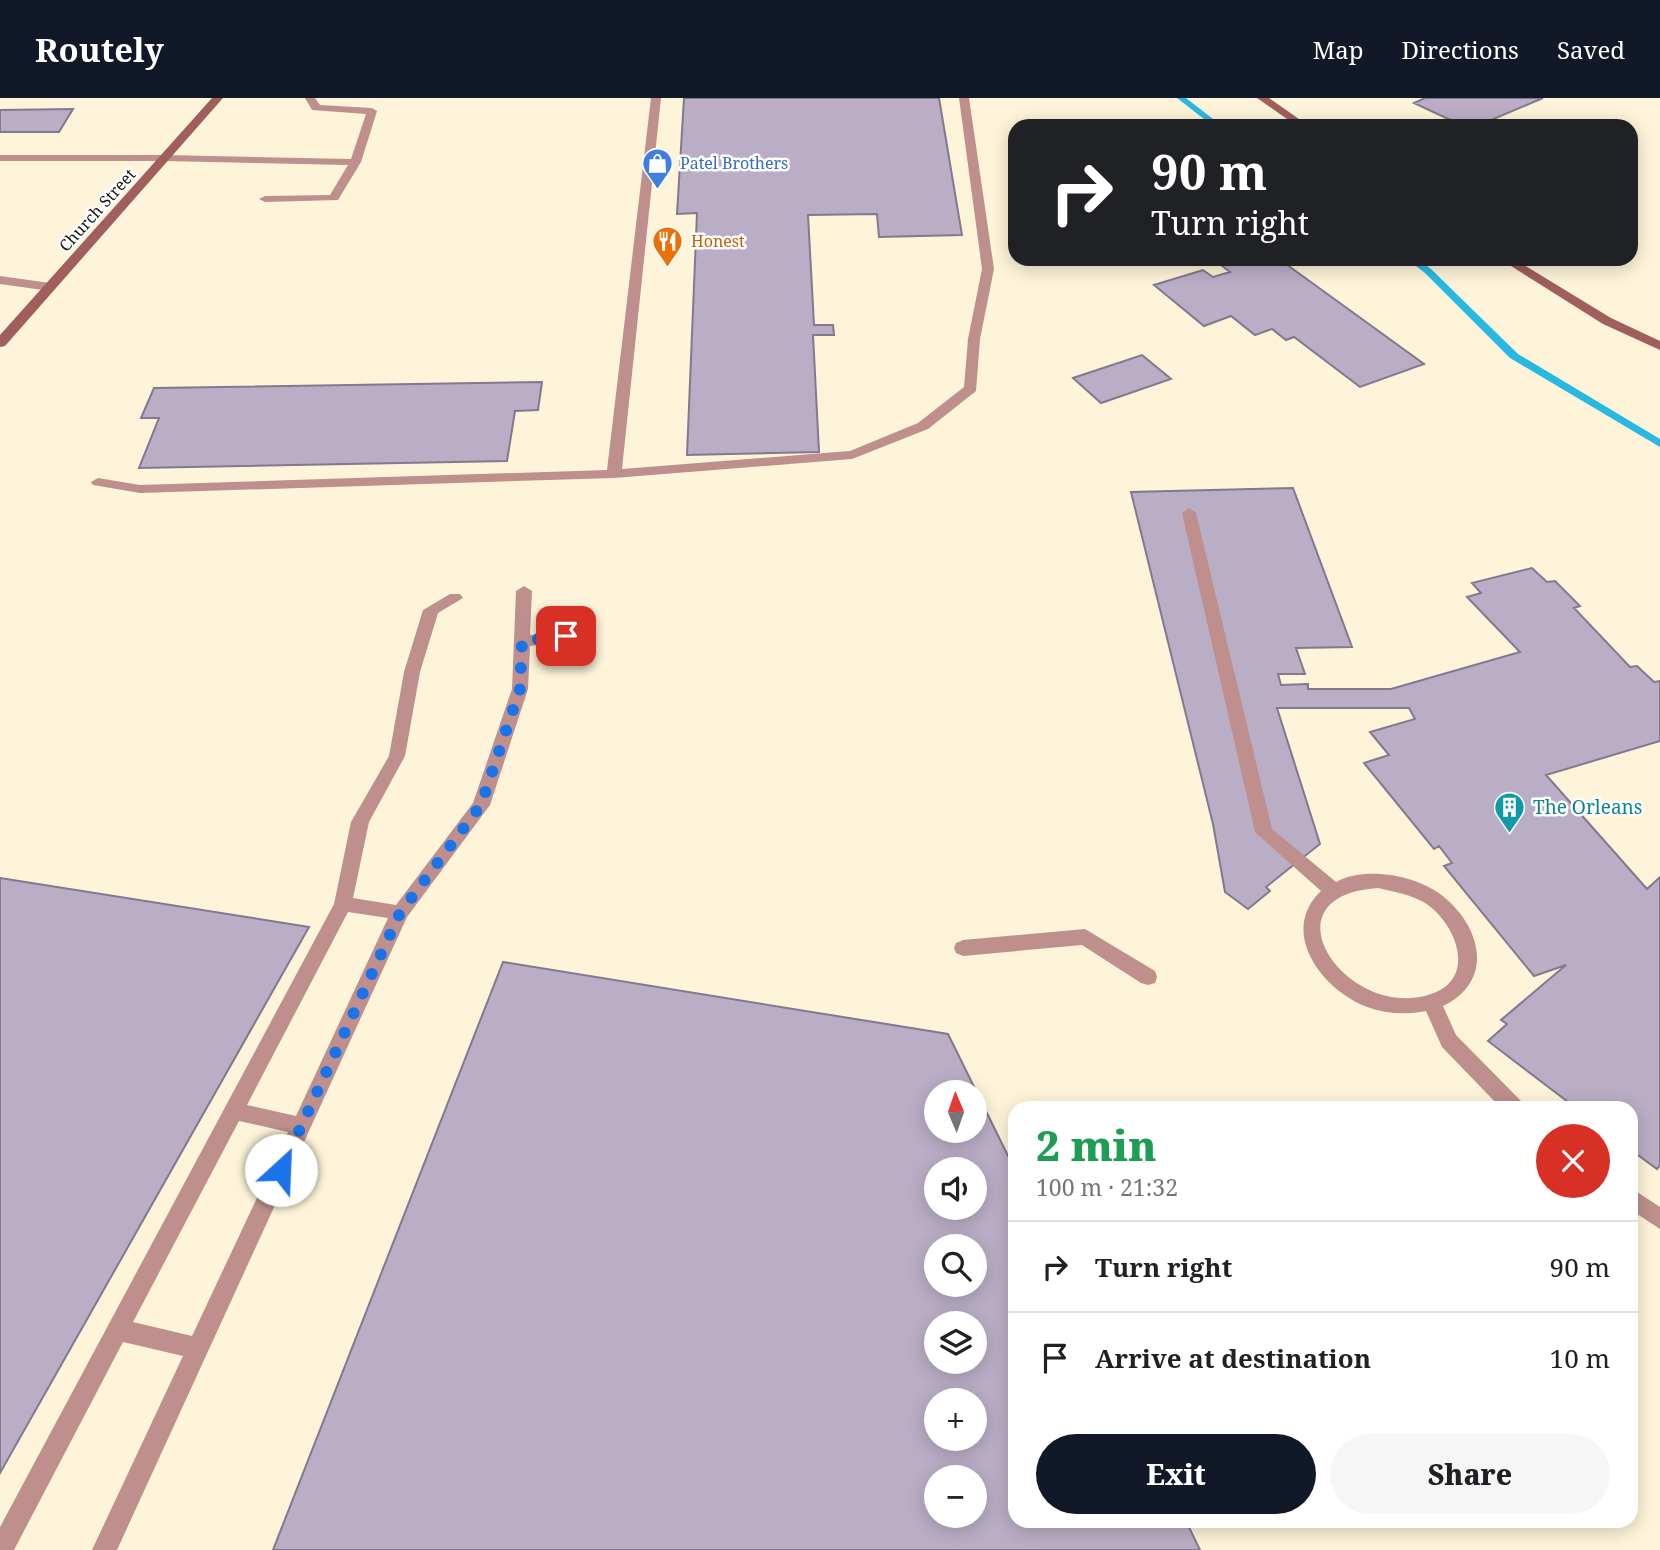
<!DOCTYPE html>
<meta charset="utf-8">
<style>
:root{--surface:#fff;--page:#f6f6f6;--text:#202124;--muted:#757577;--line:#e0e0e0;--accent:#111827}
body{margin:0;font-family:"Noto Serif",serif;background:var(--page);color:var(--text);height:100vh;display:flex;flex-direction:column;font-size:26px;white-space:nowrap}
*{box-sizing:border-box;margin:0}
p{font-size:23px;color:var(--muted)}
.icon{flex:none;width:38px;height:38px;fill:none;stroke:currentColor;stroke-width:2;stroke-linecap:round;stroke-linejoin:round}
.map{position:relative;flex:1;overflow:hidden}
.sheet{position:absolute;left:1008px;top:1003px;width:630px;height:427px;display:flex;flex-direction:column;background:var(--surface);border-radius:21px;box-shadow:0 4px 18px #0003}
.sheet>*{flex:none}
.hud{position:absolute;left:1008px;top:21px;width:630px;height:147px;border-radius:21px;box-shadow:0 4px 18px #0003;background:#202124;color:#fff;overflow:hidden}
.needle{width:46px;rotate:358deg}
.controls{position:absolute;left:924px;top:982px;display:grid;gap:14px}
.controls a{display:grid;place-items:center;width:63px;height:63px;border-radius:50%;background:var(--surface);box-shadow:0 4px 18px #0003;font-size:35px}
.pin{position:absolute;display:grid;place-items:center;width:60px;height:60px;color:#fff;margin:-30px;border-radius:14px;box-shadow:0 4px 10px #0006}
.me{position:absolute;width:77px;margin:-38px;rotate:25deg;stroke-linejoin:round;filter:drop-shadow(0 0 5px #0008)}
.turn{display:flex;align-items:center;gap:24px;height:147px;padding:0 28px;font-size:32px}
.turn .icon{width:91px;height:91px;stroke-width:2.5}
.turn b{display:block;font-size:49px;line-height:60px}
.round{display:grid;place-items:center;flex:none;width:74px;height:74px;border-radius:37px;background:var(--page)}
.summary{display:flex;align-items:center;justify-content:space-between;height:119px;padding:0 28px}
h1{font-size:42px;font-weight:800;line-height:52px;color:#1e9e55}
.cta{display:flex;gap:14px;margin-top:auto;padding:14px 28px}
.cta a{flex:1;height:80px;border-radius:42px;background:var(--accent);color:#fff;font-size:28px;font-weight:800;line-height:80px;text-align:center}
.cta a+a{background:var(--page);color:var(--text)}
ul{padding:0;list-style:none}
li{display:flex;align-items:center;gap:21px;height:91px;padding:0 28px;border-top:2px solid var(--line)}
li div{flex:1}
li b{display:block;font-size:26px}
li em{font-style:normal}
header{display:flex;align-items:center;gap:42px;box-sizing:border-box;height:98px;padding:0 35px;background:var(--accent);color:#fff}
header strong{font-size:33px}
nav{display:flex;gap:38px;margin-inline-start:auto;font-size:24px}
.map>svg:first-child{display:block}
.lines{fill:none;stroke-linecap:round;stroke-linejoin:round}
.stream{fill:#28b9e3;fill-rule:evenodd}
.building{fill:#baaec6;stroke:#83788e;stroke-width:2;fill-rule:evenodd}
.lane{fill:#be8f8d;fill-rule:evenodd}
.street{fill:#be8f8d;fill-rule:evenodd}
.secondary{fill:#a05e5c;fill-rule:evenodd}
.route{stroke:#1a73e8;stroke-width:12;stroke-dasharray:0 21.6}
.labels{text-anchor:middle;stroke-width:5;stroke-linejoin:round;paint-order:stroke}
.far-shop-label{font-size:16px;fill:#366cbe;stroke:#fff;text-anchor:start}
.far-street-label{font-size:16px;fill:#18150c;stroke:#fff}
.far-food-label{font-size:16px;fill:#c56008;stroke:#fff;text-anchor:start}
.culture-label{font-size:19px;fill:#0d838f;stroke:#fff;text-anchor:start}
</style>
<header>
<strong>Routely</strong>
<nav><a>Map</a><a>Directions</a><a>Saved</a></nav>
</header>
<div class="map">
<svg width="1660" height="1452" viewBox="0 0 1660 1452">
<rect width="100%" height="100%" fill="#fdf4d9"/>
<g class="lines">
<!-- stream -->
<path class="stream" d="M 1177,0 L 1186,0 L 1222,28 L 1213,28 Z
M 1407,161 L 1418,161 L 1431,171 L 1518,256 L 1660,341 L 1660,349 L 1510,260 L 1425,175 Z"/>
</g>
<!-- building -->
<path class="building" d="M 684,0 L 939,0 L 962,137 L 879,139 L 877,116 L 808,117 L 814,227 L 833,227 L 834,237 L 813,237 L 819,354 L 687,357 L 697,115 L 677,116 Z
M 1425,0 L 1543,0 L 1477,28 L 1463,28 L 1414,5 Z
M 73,11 L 59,34 L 0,34 L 0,12 Z
M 1213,161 L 1255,163 L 1279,161 L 1424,266 L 1360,289 L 1294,239 L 1286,242 L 1272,231 L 1255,237 L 1231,218 L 1204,228 L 1154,187 L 1203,172 L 1213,179 L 1230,174 Z
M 1142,257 L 1171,281 L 1101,305 L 1073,280 Z
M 542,284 L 538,312 L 515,313 L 507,363 L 139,370 L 159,320 L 141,320 L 154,290 Z
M 1293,390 L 1352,549 L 1296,550 L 1305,576 L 1278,576 L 1281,587 L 1308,586 L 1308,591 L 1391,591 L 1520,554 L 1467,499 L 1481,495 L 1472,485 L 1532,470 L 1547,484 L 1555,483 L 1580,508 L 1574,510 L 1630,569 L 1637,568 L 1654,584 L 1660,583 L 1660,643 L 1546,677 L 1647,791 L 1660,779 L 1660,1067 L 1657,1071 L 1631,1052 L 1631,1010 L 1576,1010 L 1488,943 L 1507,926 L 1501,922 L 1566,867 L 1534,878 L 1444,768 L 1452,765 L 1439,748 L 1434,751 L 1364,665 L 1389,657 L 1370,634 L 1415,621 L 1409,610 L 1277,610 L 1320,746 L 1266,789 L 1270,793 L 1248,811 L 1225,794 L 1213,726 L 1131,394 Z
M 0,780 L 309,829 L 0,1375 Z
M 503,864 L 948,936 L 1015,1072 L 1015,1423 L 1186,1423 L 1200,1452 L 273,1452 ZM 936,994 L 975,994 L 975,1032 L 936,1032 ZM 936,1071 L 975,1071 L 975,1110 L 936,1110 ZM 936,1148 L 975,1148 L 975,1186 L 936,1186 ZM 936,1225 L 975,1225 L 975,1264 L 936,1264 ZM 936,1302 L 975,1302 L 975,1340 L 936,1340 ZM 936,1379 L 975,1379 L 975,1418 L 936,1418 Z"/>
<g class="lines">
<!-- lane -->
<path class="lane" d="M 305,0 L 315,0 L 320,7 L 372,10 L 377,13 L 361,64 L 338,102 L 265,104 L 259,101 L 265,98 L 330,97 L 348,67 L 164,63 L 158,60 L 164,57 L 351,61 L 366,16 L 312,12 Z
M 651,0 L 661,0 L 622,371 L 850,353 L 918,325 L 964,289 L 968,241 L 982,171 L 959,0 L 969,0 L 994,171 L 980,241 L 976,293 L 928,331 L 852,361 L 614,380 L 140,395 L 93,387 L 91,384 L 98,380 L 140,387 L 607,372 Z
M 0,178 L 50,185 L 56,189 L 50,193 L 0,186 Z
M 1189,410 L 1196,415 L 1272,731 L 1336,784 C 1366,768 1417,777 1444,799 C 1482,830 1494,884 1443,908 L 1456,937 L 1522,1004 L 1525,1010 L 1501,1010 L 1442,949 L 1426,913 C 1406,917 1386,916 1367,909 C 1322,892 1278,834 1321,793 L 1255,734 L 1182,415 ZM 1378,790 C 1395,794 1414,797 1428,807 C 1458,829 1476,881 1431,896 C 1348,925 1259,798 1378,790 Z
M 524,488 L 532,493 L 530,537 L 566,533 L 574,538 L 566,543 L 530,548 L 528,591 L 490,707 L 407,819 L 117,1452 L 92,1452 L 183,1258 L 123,1244 L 14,1452 L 0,1452 L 0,1429 L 334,806 L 351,724 L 389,658 L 404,574 L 423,512 L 450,496 L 460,496 L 463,500 L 438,515 L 420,574 L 405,658 L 369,724 L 353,800 L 396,807 L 473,705 L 512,591 L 516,493 ZM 348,814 L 388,820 L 296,1018 L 247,1007 ZM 239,1023 L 288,1034 L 192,1238 L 133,1224 Z
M 1085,831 L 1155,873 L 1157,879 L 1155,885 L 1148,887 L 1141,885 L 1082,847 L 963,858 L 956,855 L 954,850 L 956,845 L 963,842 Z
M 1631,1090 L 1660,1109 L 1660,1131 L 1631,1112 Z"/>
<!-- street -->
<path class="street" d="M 0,57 L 164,57 L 170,60 L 164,63 L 0,63 Z"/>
<!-- secondary -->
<path class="secondary" d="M 212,0 L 223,0 L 5,248 L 0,249 L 0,237 Z
M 1257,0 L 1269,0 L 1309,28 L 1297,28 Z
M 1500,161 L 1514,161 L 1611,220 L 1660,243 L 1660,252 L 1603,226 Z"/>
</g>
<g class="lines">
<!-- route -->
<path class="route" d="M 281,1072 L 400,815 L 481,707 L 520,591 L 522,543 L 566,538"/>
</g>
<!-- icons -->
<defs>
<symbol id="shop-pin" viewBox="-11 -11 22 30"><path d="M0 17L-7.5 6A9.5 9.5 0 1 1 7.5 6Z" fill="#3f7fe0" stroke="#fff"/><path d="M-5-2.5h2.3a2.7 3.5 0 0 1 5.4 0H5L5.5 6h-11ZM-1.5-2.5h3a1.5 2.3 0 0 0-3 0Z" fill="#fff"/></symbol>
<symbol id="restaurant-pin" viewBox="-11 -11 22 30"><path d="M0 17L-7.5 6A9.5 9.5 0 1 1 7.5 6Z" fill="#e8710a" stroke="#fff"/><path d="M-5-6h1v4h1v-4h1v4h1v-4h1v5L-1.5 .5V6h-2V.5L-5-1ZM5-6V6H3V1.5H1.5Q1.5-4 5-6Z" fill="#fff"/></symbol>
<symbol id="building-pin" viewBox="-11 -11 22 30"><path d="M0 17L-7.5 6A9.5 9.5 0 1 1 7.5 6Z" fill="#0f9aa8" stroke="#fff"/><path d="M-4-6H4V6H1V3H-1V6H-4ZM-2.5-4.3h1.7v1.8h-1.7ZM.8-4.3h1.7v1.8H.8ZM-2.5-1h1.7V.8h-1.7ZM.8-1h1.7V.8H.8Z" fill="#fff"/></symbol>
</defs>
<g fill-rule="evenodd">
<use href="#shop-pin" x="640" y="48" width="35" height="47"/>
<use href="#restaurant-pin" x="650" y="126" width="35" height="47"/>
<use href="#building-pin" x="1492" y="692" width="35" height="47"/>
</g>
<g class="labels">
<!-- far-shop labels -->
<g class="far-shop-label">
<text x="680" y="71">Patel Brothers</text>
</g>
<!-- far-street labels -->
<g class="far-street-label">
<text transform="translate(97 112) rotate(-48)" y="6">Church Street</text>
</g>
<!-- far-food labels -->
<g class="far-food-label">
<text x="691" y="149">Honest</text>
</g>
<!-- culture labels -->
<g class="culture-label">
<text x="1533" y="716">The Orleans</text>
</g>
</g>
</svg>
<div class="controls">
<a><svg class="needle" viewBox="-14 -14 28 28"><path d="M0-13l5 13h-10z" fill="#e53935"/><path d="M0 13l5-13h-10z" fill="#757577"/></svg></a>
<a><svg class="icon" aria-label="sound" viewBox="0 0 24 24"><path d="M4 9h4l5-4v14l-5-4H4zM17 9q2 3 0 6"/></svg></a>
<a><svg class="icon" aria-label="search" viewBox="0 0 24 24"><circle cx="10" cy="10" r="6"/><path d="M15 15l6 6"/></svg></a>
<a><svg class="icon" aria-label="layers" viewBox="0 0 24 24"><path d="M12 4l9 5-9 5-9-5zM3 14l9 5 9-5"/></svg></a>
<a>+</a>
<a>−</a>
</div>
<div class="pin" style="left:566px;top:538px;background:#d93025"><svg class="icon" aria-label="arrive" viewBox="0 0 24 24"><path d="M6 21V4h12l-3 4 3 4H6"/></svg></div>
<svg class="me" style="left:281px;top:1072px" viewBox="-20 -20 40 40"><circle r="19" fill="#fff"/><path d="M0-13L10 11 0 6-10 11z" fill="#1a73e8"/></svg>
<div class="hud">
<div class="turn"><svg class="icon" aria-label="right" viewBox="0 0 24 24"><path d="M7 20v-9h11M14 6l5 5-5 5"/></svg><div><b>90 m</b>Turn right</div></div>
</div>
<section class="sheet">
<div class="summary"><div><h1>2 min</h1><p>100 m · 21:32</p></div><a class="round" style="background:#d93025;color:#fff"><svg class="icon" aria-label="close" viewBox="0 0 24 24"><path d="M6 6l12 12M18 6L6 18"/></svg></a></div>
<ul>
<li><svg class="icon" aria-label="right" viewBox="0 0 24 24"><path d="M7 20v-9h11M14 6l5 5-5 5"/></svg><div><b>Turn right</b></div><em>90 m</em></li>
<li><svg class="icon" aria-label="arrive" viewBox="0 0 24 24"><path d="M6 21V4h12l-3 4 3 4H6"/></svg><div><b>Arrive at destination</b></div><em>10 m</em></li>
</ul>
<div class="cta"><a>Exit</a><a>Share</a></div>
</section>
</div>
